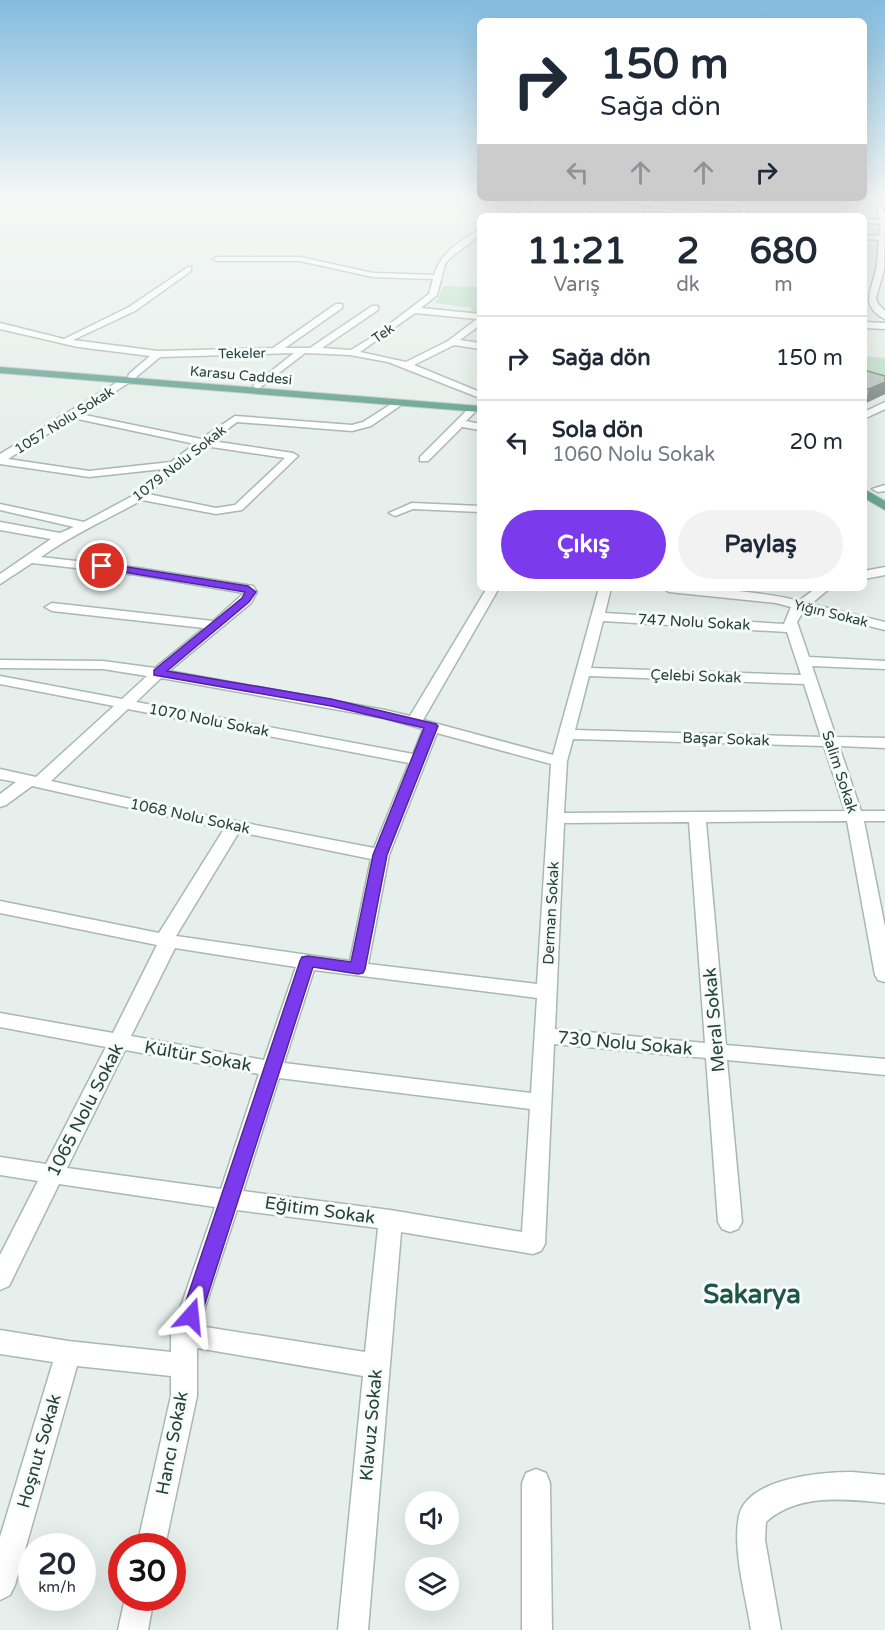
<!DOCTYPE html>
<html lang="tr">
<meta charset="utf-8">
<style>
:root{--surface:#fff;--page:#f2f2f3;--text:#1f2937;--muted:#747a83;--line:#e0e1e3;--accent:#7c3aed}
body{margin:0;font-family:"Varela Round",sans-serif;background:var(--page);color:var(--text);height:100vh;display:flex;flex-direction:column;font-size:22px;white-space:nowrap}
*{box-sizing:border-box;margin:0}
p{font-size:20px;color:var(--muted)}
.icon{flex:none;width:33px;height:33px;fill:none;stroke:currentColor;stroke-width:2;stroke-linecap:round;stroke-linejoin:round}
.map{position:relative;flex:1;overflow:hidden}
.drawer{position:absolute;left:477px;top:213px;width:390px;height:378px;display:flex;flex-direction:column;background:var(--surface);border-radius:9px;box-shadow:0 6px 24px #0002}
.drawer>*{flex:none}
.banner{position:absolute;left:477px;top:18px;width:390px;height:183px;border-radius:9px;box-shadow:0 6px 24px #0002;background:#fff;color:var(--text);overflow:hidden}
.fabs{position:absolute;left:405px;top:1491px;display:grid;gap:12px}
.fabs a{display:grid;place-items:center;width:54px;height:54px;border-radius:50%;background:var(--surface);box-shadow:0 6px 24px #0002;font-size:30px}
.speed{position:absolute;left:18px;top:1533px;display:flex;gap:12px;font-size:30px;font-weight:700;text-align:center}
.speed>*{display:grid;place-content:center;width:78px;height:78px;border-radius:50%;background:var(--surface);box-shadow:0 6px 24px #0002;line-height:1}
.speed small{font-size:15px;font-weight:400}
.speed .limit{border:9px solid #d22;background:#fff;color:#111}
.pin{position:absolute;display:grid;place-items:center;width:51px;height:51px;color:#fff;margin:-26px;border:3px solid #fff;border-radius:50%;box-shadow:0 2px 6px #0007}
.me{position:absolute;width:66px;margin:-33px;rotate:18deg;stroke-linejoin:round;filter:drop-shadow(0 0 4px #0008)}
.turn{display:flex;align-items:center;gap:21px;height:126px;padding:0 24px;font-size:27px}
.turn .icon{width:78px;height:78px;stroke-width:2.5}
.turn b{display:block;font-size:42px;line-height:51px}
.lanes{display:flex;align-items:center;height:57px;padding:0 24px;background:#0003;justify-content:center;gap:30px;direction:ltr}
.lanes .off{opacity:.35}
.eta{display:flex;justify-content:space-evenly;align-items:center;height:102px;text-align:center}
.eta b{font-size:36px;font-weight:700;line-height:42px}
.cta{display:flex;gap:12px;margin-top:auto;padding:12px 24px}
.cta a{flex:1;height:69px;border-radius:36px;background:var(--accent);color:#fff;font-size:24px;font-weight:700;line-height:69px;text-align:center}
.cta a+a{background:var(--page);color:var(--text)}
ul{padding:0;list-style:none}
li{display:flex;align-items:center;gap:18px;height:84px;padding:0 24px;border-top:2px solid var(--line)}
li div{flex:1}
li b{display:block;font-size:22px}
li em{font-style:normal}
.map>svg:first-child{display:block}
.green{fill:#bfe0c8}
.lines{fill:none;stroke-linecap:round;stroke-linejoin:round}
.minor-casing{stroke:#a8b8b2;stroke-width:3}
.major-casing{stroke:#c2cac8;stroke-width:2}
.minor{fill:#fff;fill-rule:evenodd}
.major{fill:#6aa596;fill-rule:evenodd}
.wall{fill:#a1aea9}
.shaded-wall{fill:#838d89}
.building{fill:#bbcac4;stroke:#838d89;stroke-width:1.5}
.route{fill:#7c3aed;stroke:#51269a;stroke-width:1.5}
.labels{text-anchor:middle;stroke-width:6;stroke-linejoin:round;paint-order:stroke}
.far-street-label{font-size:14px;fill:#24423a;stroke:#f7fbf9}
.street-label{font-size:15px;fill:#24423a;stroke:#f7fbf9}
.near-street-label{font-size:18px;fill:#24423a;stroke:#f7fbf9}
.near-district-label{font-size:26px;font-weight:bold;fill:#1f5548;stroke:#f7fbf9}
</style>
<div class="map">
<svg width="885" height="1630" viewBox="0 0 885 1630">
<rect width="100%" height="100%" fill="#e6efeb"/>
<!-- green -->
<path class="green" d="M 444,286 L 480,287 L 480,314 L 451,311 L 470,311 L 472,308 L 435,303 Z
M 864,356 L 885,358 L 885,381 L 864,377 Z"/>
<g class="lines">
<defs>
<path id="minor" d="M 869,196 L 875,196 L 885,214 L 884,269 L 876,298 L 878,304 L 885,311 L 885,319 C 859,306 872,290 876,269 C 878,260 878,249 879,240 L 864,239 L 864,235 L 879,236 L 880,224 L 864,223 L 864,219 L 880,220 L 877,208 Z
M 540,198 L 547,198 C 538,207 526,216 513,216 Z
M 595,198 L 618,198 L 653,203 L 650,205 L 603,200 L 583,216 L 576,216 L 596,199 Z
M 649,198 L 738,201 L 746,206 L 748,216 L 644,211 L 646,208 L 741,213 L 741,208 L 736,205 L 652,201 Z
M 480,230 L 480,235 L 449,259 L 445,264 L 437,295 L 421,308 L 480,314 L 480,325 L 460,340 L 480,343 L 480,349 L 454,345 L 414,365 L 480,392 L 480,398 L 388,362 L 350,355 L 305,353 L 258,389 L 253,386 L 255,384 L 294,353 L 160,357 L 135,378 L 131,378 L 130,382 L 80,414 L 201,439 L 235,416 L 352,425 L 363,422 L 396,401 L 404,403 L 371,426 L 352,431 L 237,422 L 212,441 L 293,453 L 298,456 L 242,510 L 216,514 L 142,500 C 108,519 73,534 41,557 L 138,568 L 253,586 L 257,592 L 251,603 L 169,671 L 385,710 L 410,716 L 487,588 L 499,588 L 423,720 L 553,755 L 599,588 L 611,588 L 605,613 L 784,624 L 791,607 L 776,603 L 669,592 L 663,588 C 708,588 754,590 799,601 L 816,588 L 830,588 L 811,604 L 885,622 L 885,630 L 804,610 L 797,622 L 809,657 L 885,661 L 885,669 L 812,666 L 836,737 L 885,738 L 885,748 L 839,746 L 861,811 L 885,811 L 885,821 L 864,821 L 885,927 L 885,982 L 878,980 L 875,975 L 847,821 L 706,822 L 726,1045 L 885,1059 L 885,1075 L 727,1060 L 742,1222 L 738,1229 L 730,1232 L 722,1229 L 718,1222 L 706,1058 L 554,1044 L 545,1244 L 541,1251 L 533,1254 L 401,1232 L 368,1630 L 338,1630 L 363,1376 L 197,1348 L 197,1396 L 165,1546 L 137,1546 L 171,1396 L 171,1376 L 77,1366 L 15,1585 L 10,1595 L 0,1600 L 0,1537 L 53,1362 L 0,1354 L 0,1330 L 68,1341 L 171,1352 L 171,1335 L 215,1207 L 59,1184 L 9,1286 L 0,1290 L 0,1255 L 38,1181 L 0,1175 L 0,1157 L 46,1164 L 106,1047 L 0,1027 L 0,1013 L 113,1033 L 157,945 L 0,913 L 0,901 L 159,933 L 224,829 L 32,786 L 6,805 L 0,807 L 0,794 L 16,782 L 0,779 L 0,769 L 36,777 L 114,706 L 0,684 L 0,676 L 122,699 L 147,676 L 103,669 L 0,668 L 0,660 L 103,661 L 155,668 L 204,628 L 52,611 L 45,607 L 52,603 L 213,621 L 244,593 L 138,575 L 32,563 L 0,584 L 0,574 L 51,539 L 0,530 L 0,522 L 60,533 L 74,527 L 0,510 L 0,504 L 84,522 L 136,494 L 163,469 L 89,477 L 0,464 L 0,454 L 124,378 L 128,378 L 129,374 L 150,356 L 78,347 L 0,329 L 0,323 L 64,339 L 129,307 L 188,267 L 191,267 L 191,271 L 135,311 L 73,340 L 158,351 L 273,348 L 336,304 L 342,304 L 342,308 L 285,348 L 310,348 L 372,306 L 378,306 L 378,310 L 322,348 L 351,350 L 374,336 L 429,294 L 433,279 L 373,277 L 300,261 L 217,261 L 213,259 L 217,257 L 300,257 L 373,273 L 434,275 C 440,254 461,239 480,230 ZM 415,313 L 477,319 L 448,341 L 406,362 L 360,352 ZM 73,418 L 195,444 L 171,462 L 89,471 L 8,459 ZM 205,446 L 285,458 L 235,505 L 216,508 L 148,494 ZM 603,621 L 787,632 L 801,675 L 591,668 ZM 589,676 L 804,684 L 821,737 L 575,730 ZM 161,678 L 384,718 L 423,729 L 413,754 L 136,702 ZM 128,709 L 409,763 L 374,848 L 199,814 L 51,781 ZM 437,733 L 551,764 L 537,984 L 368,964 L 389,855 ZM 573,739 L 824,746 L 845,811 L 564,813 L 567,761 ZM 689,822 L 705,1043 L 555,1029 L 564,823 ZM 239,832 L 371,859 L 350,961 L 176,936 ZM 175,948 L 296,967 L 264,1060 L 131,1036 ZM 314,970 L 537,998 L 531,1093 L 284,1063 ZM 125,1050 L 259,1074 L 221,1189 L 67,1168 ZM 279,1078 L 530,1109 L 522,1232 L 390,1210 L 243,1191 ZM 237,1210 L 378,1228 L 365,1352 L 199,1326 Z
M 864,322 L 885,323 L 885,329 L 864,328 Z
M 885,402 L 885,409 L 864,419 L 864,412 Z
M 470,407 L 478,409 L 466,421 L 480,424 L 480,430 L 462,427 L 428,461 L 420,461 L 420,457 Z
M 885,485 L 885,491 L 878,492 L 872,489 Z
M 412,503 L 480,506 L 480,512 L 413,509 L 395,516 L 389,513 Z
M 885,567 L 885,575 L 864,579 L 864,571 Z
M 536,1469 L 546,1473 L 550,1483 L 552,1630 L 522,1630 L 522,1483 L 526,1473 Z
M 852,1472 L 885,1475 L 885,1503 C 846,1499 798,1493 766,1522 L 765,1540 L 781,1630 L 751,1630 C 746,1596 732,1550 739,1516 C 747,1478 821,1472 852,1472 Z
M 125,1598 L 154,1598 L 148,1630 L 118,1630 Z"/>
<path id="major" d="M 0,367 L 480,406 L 480,412 L 0,373 Z
M 864,489 L 885,501 L 885,510 L 864,498 Z"/>
</defs>
<!-- minor casing -->
<use href="#minor" class="minor-casing"/>
<!-- major casing -->
<use href="#major" class="major-casing"/>
<!-- minor -->
<use href="#minor" class="minor"/>
<!-- major -->
<use href="#major" class="major"/>
</g>
<!-- wall -->
<path class="wall" d="M 864,370 L 885,376 L 885,394 L 866,403 L 864,402 Z"/>
<!-- shaded-wall -->
<path class="shaded-wall" d="M 885,382 L 885,394 L 866,403 L 869,389 Z"/>
<!-- building -->
<path class="building" d="M 864,370 L 885,376 L 885,382 L 869,389 L 864,388 Z"/>
<!-- sky -->
<linearGradient id="sky" x2="0" y2="1"><stop stop-color="#84bce0"/><stop offset="0.46" stop-color="#f4f8f6"/><stop offset="1" stop-color="#f4f8f6" stop-opacity="0"/></linearGradient>
<rect width="885" height="424" fill="url(#sky)"/>
<!-- route -->
<path class="route" d="M 102,563 L 248,586 L 256,592 L 249,602 L 167,671 L 331,699 L 436,724 L 438,726 L 387,855 L 365,969 L 363,973 L 358,974 L 313,967 L 201,1316 L 198,1322 L 191,1325 L 184,1322 L 181,1316 L 300,961 L 302,957 L 308,956 L 351,962 L 373,855 L 424,728 L 331,706 L 154,675 L 154,670 L 242,598 L 245,592 L 99,568 L 99,564 Z"/>
<g class="labels">
<!-- far-street labels -->
<g class="far-street-label">
<text transform="translate(383 333) rotate(-35)" y="5">Tek</text>
<text transform="translate(242 353) rotate(-1)" y="5">Tekeler</text>
<text transform="translate(241 375) rotate(5)" y="5">Karasu Caddesi</text>
<text transform="translate(64 420) rotate(-32)" y="5">1057 Nolu Sokak</text>
<text transform="translate(179 463) rotate(-38)" y="5">1079 Nolu Sokak</text>
<text transform="translate(831 613) rotate(14)" y="5">Yığın Sokak</text>
</g>
<!-- street labels -->
<g class="street-label">
<text transform="translate(694 622) rotate(3)" y="5">747 Nolu Sokak</text>
<text transform="translate(696 676) rotate(2)" y="5">Çelebi Sokak</text>
<text transform="translate(209 720) rotate(11)" y="5">1070 Nolu Sokak</text>
<text transform="translate(726 739) rotate(2)" y="5">Başar Sokak</text>
<text transform="translate(840 772) rotate(72)" y="5">Salim Sokak</text>
<text transform="translate(190 816) rotate(12)" y="5">1068 Nolu Sokak</text>
<text transform="translate(551 913) rotate(-87)" y="5">Derman Sokak</text>
</g>
<!-- near-street labels -->
<g class="near-street-label">
<text transform="translate(714 1020) rotate(-95)" y="6">Meral Sokak</text>
<text transform="translate(625 1043) rotate(5)" y="6">730 Nolu Sokak</text>
<text transform="translate(198 1056) rotate(10)" y="6">Kültür Sokak</text>
<text transform="translate(85 1110) rotate(-63)" y="6">1065 Nolu Sokak</text>
<text transform="translate(320 1210) rotate(8)" y="6">Eğitim Sokak</text>
<text transform="translate(371 1425) rotate(-85)" y="6">Klavuz Sokak</text>
<text transform="translate(172 1443) rotate(-79)" y="6">Hancı Sokak</text>
<text transform="translate(39 1451) rotate(-74)" y="6">Hoşnut Sokak</text>
</g>
<!-- near-district labels -->
<g class="near-district-label">
<text x="752" y="1303">Sakarya</text>
</g>
</g>
</svg>
<div class="fabs">
<a><svg class="icon" aria-label="sound" viewBox="0 0 24 24"><path d="M4 9h4l5-4v14l-5-4H4zM17 9q2 3 0 6"/></svg></a>
<a><svg class="icon" aria-label="layers" viewBox="0 0 24 24"><path d="M12 4l9 5-9 5-9-5zM3 14l9 5 9-5"/></svg></a>
</div>
<div class="speed"><div>20<small>km/h</small></div><div class="limit">30</div></div>
<div class="pin" style="left:102px;top:566px;background:#d93025"><svg class="icon" aria-label="arrive" viewBox="0 0 24 24"><path d="M6 21V4h12l-3 4 3 4H6"/></svg></div>
<svg class="me" style="left:191px;top:1316px" viewBox="-20 -20 40 40"><path d="M0-17L14 15 0 8-14 15z" fill="#7c3aed" stroke="#fff" stroke-width="4"/></svg>
<div class="banner">
<div class="turn"><svg class="icon" aria-label="right" viewBox="0 0 24 24"><path d="M7 20v-9h11M14 6l5 5-5 5"/></svg><div><b>150 m</b>Sağa dön</div></div>
<div class="lanes"><svg class="icon off" aria-label="left" viewBox="0 0 24 24"><path d="M17 20v-9H6M10 6l-5 5 5 5"/></svg><svg class="icon off" aria-label="ahead" viewBox="0 0 24 24"><path d="M12 20V5M6 11l6-6 6 6"/></svg><svg class="icon off" aria-label="ahead" viewBox="0 0 24 24"><path d="M12 20V5M6 11l6-6 6 6"/></svg><svg class="icon" aria-label="right" viewBox="0 0 24 24"><path d="M7 20v-9h11M14 6l5 5-5 5"/></svg></div>
</div>
<section class="drawer">
<div class="eta">
<div><b>11:21</b><p>Varış</p></div>
<div><b>2</b><p>dk</p></div>
<div><b>680</b><p>m</p></div>
</div>
<ul>
<li><svg class="icon" aria-label="right" viewBox="0 0 24 24"><path d="M7 20v-9h11M14 6l5 5-5 5"/></svg><div><b>Sağa dön</b></div><em>150 m</em></li>
<li><svg class="icon" aria-label="left" viewBox="0 0 24 24"><path d="M17 20v-9H6M10 6l-5 5 5 5"/></svg><div><b>Sola dön</b><p>1060 Nolu Sokak</p></div><em>20 m</em></li>
</ul>
<div class="cta"><a>Çıkış</a><a>Paylaş</a></div>
</section>
</div>
